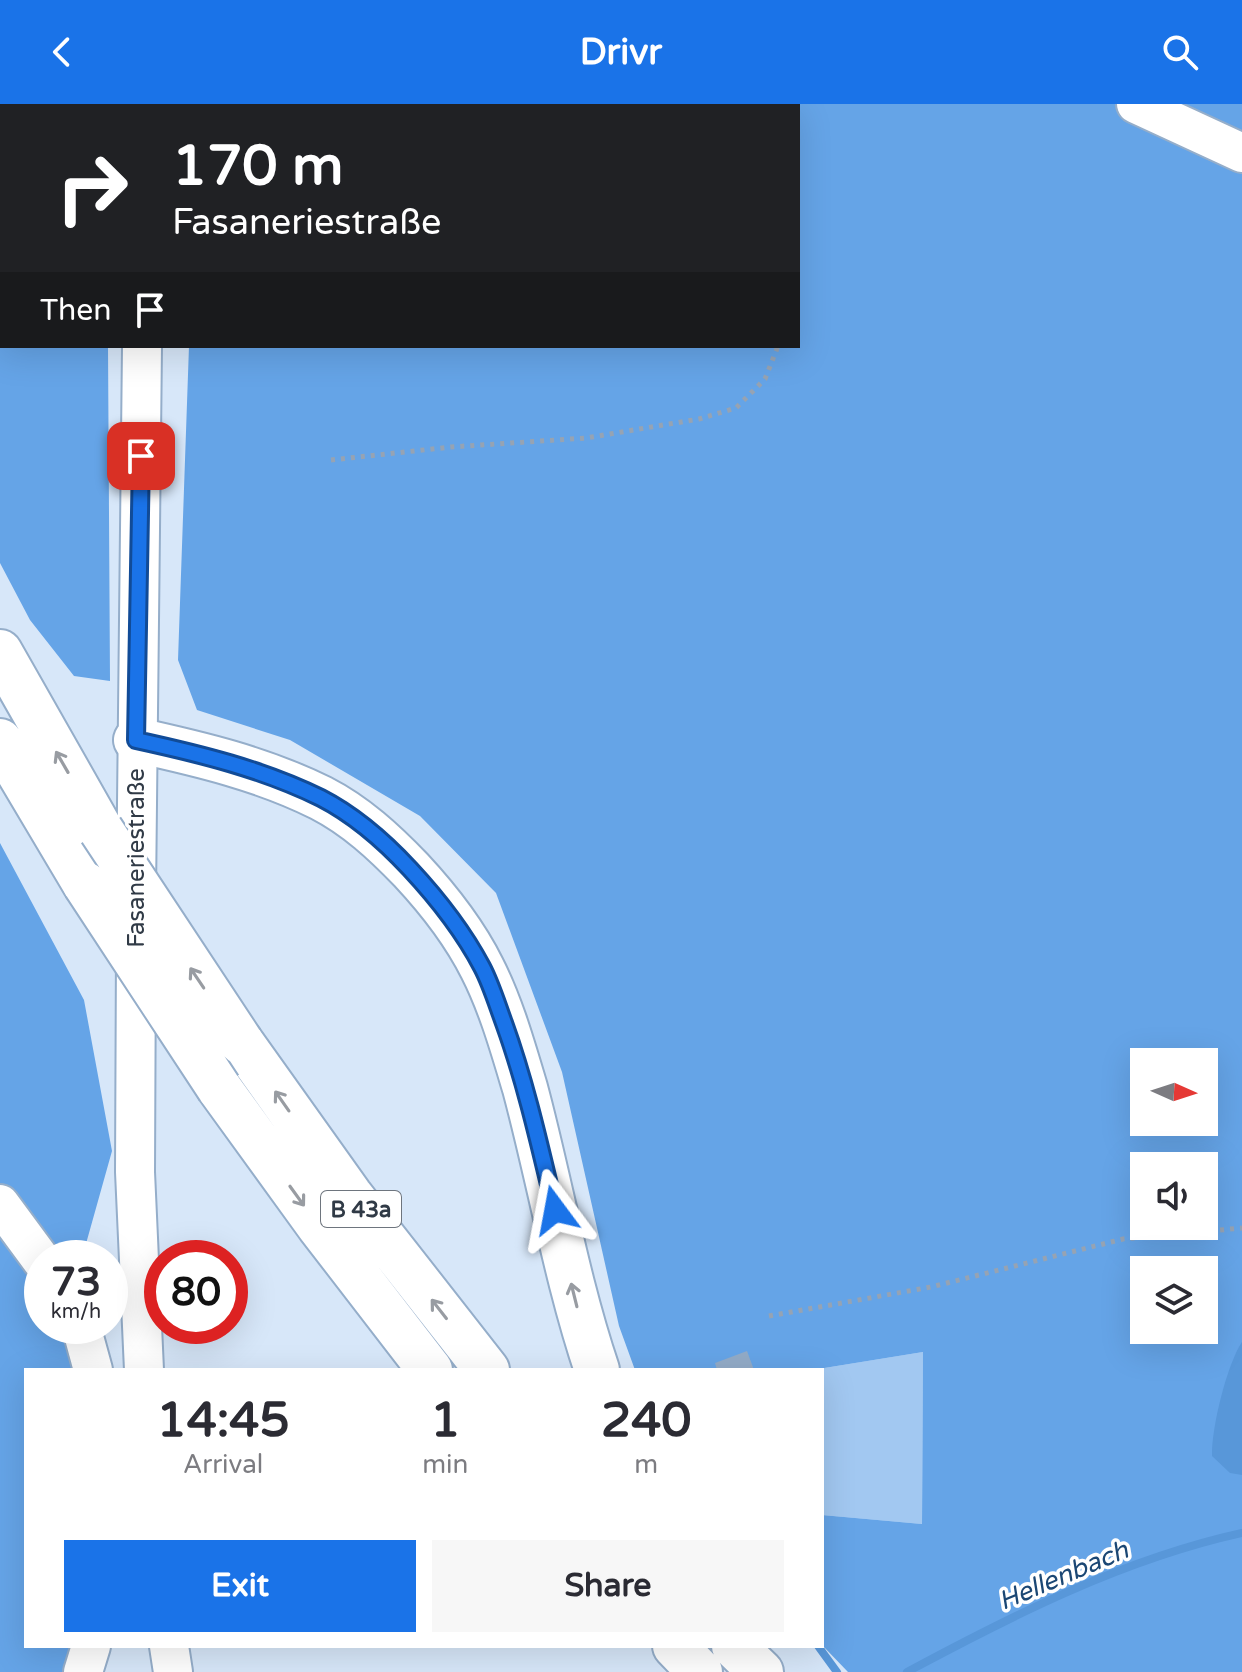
<!DOCTYPE html>
<meta charset="utf-8">
<style>
:root{--surface:#fff;--page:#f7f7f7;--text:#2b2b33;--muted:#7c7c81;--accent:#1a73e8}
body{margin:0;font-family:"Varela Round",sans-serif;background:var(--page);color:var(--text);height:100vh;display:flex;flex-direction:column;font-size:30px;white-space:nowrap}
*{box-sizing:border-box;margin:0}
p{font-size:26px;color:var(--muted)}
.icon{flex:none;width:44px;height:44px;fill:none;stroke:currentColor;stroke-width:2;stroke-linecap:round;stroke-linejoin:round}
.map{position:relative;flex:1;overflow:hidden}
.sheet{position:absolute;left:24px;top:1264px;width:800px;height:280px;display:flex;flex-direction:column;background:var(--surface);border-radius:0px;box-shadow:0 8px 32px #0002}
.sheet>*{flex:none}
.banner{position:absolute;left:0px;top:0px;width:800px;height:244px;box-shadow:0 8px 32px #0002;background:#202124;color:#fff;overflow:hidden}
.needle{width:52px;rotate:93deg}
.fabs{position:absolute;left:1130px;top:944px;display:grid;gap:16px}
.fabs a{display:grid;place-items:center;width:88px;height:88px;border-radius:0px;background:var(--surface);box-shadow:0 8px 32px #0002;font-size:40px}
.speed{position:absolute;left:24px;top:1136px;display:flex;gap:16px;font-size:40px;font-weight:700;text-align:center}
.speed>*{display:grid;place-content:center;width:104px;height:104px;border-radius:50%;background:var(--surface);box-shadow:0 8px 32px #0002;line-height:1}
.speed small{font-size:20px;font-weight:400}
.speed .limit{border:12px solid #d22;background:#fff;color:#111}
.pin{position:absolute;display:grid;place-items:center;width:68px;height:68px;color:#fff;margin:-34px;border-radius:16px;box-shadow:0 4px 12px #0006}
.me{position:absolute;width:88px;margin:-44px;rotate:347deg;stroke-linejoin:round;filter:drop-shadow(0 0 6px #0008)}
.turn{display:flex;align-items:center;gap:28px;height:168px;padding:0 40px;font-size:36px}
.turn .icon{width:104px;height:104px;stroke-width:2.5}
.turn b{display:block;font-size:56px;line-height:68px}
.then{display:flex;align-items:center;height:76px;padding:0 40px;background:#0003;gap:16px;font-size:30px}
.eta{display:flex;justify-content:space-evenly;align-items:center;height:136px;text-align:center}
.eta b{font-size:48px;font-weight:700;line-height:56px}
.primary-button{display:flex;gap:16px;margin-top:auto;padding:16px 40px}
.primary-button a{flex:1;height:92px;border-radius:0px;background:var(--accent);color:#fff;font-size:32px;font-weight:700;line-height:92px;text-align:center}
.primary-button a+a{background:var(--page);color:var(--text)}
header{display:flex;justify-content:space-between;align-items:center;height:104px;padding:0 40px;background:var(--accent);color:#fff;font-size:36px;font-weight:700}
.map>svg:first-child{display:block}
.green{fill:#a2c8f1}
.forest{fill:#65a4e7;fill-rule:evenodd}
.water{fill:#5897d9}
.lines{fill:none;stroke-linecap:round;stroke-linejoin:round}
.stream{stroke:#5897d9;stroke-width:8}
.building{fill:#92abc7}
.minor-casing{stroke:#95aeca;stroke-width:42}
.highway-casing{stroke:#95aeca;stroke-width:48}
.path{stroke:#96a3b3;stroke-width:5;stroke-dasharray:4 6;stroke-linecap:butt}
.minor{stroke:#fff;stroke-width:38}
.highway{stroke:#fff;stroke-width:44}
.highway-bridge-casing{stroke:#95aeca;stroke-width:48;stroke-linecap:butt}
.highway-bridge{stroke:#fff;stroke-width:44}
.oneway{stroke:#989ca2}
.route-casing{stroke:#114b97;stroke-width:20}
.route{stroke:#1a73e8;stroke-width:14}
.labels{text-anchor:middle;stroke-width:7;stroke-linejoin:round;paint-order:stroke}
.shield{fill:#fff;stroke:#6e757e;stroke-width:2}
.shield-label{font-size:22px;font-weight:bold;fill:#303a46}
.street-label{font-size:24px;fill:#303a46;stroke:#fff}
.water-label{font-size:26px;font-style:italic;fill:#1b4774;stroke:#fff}
</style>
<header><svg class="icon" aria-label="back" viewBox="0 0 24 24"><path d="M15 5l-7 7 7 7"/></svg>Drivr<svg class="icon" aria-label="search" viewBox="0 0 24 24"><circle cx="10" cy="10" r="6"/><path d="M15 15l6 6"/></svg></header>
<div class="map">
<svg width="1242" height="1568" viewBox="0 0 1242 1568">
<rect width="100%" height="100%" fill="#d7e7f9"/>
<!-- green -->
<path class="green" d="M 923,1248 L 922,1420 L 822,1411 L 822,1266 L 812,1266 Z"/>
<!-- forest -->
<path class="forest" d="M 0,0 L 106,0 L 2,2 L 2,242 L 108,242 L 110,577 L 74,572 L 30,516 L 0,459 Z
M 264,0 L 1242,0 L 1242,1568 L 848,1568 L 822,1541 L 822,1411 L 922,1420 L 923,1248 L 812,1266 L 635,1266 L 619,1222 L 562,968 L 496,789 L 420,712 L 290,636 L 197,606 L 178,556 L 189,242 L 798,242 L 798,2 L 261,2 ZM 1144,958 L 1204,958 L 1204,1018 L 1144,1018 ZM 1144,1062 L 1204,1062 L 1204,1122 L 1144,1122 ZM 1144,1166 L 1204,1166 L 1204,1226 L 1144,1226 Z
M 0,739 L 84,896 L 112,1047 L 82,1154 L 42,1154 L 42,1222 L 77,1222 L 77,1266 L 26,1266 L 26,1542 L 77,1542 L 69,1568 L 0,1568 Z"/>
<!-- water -->
<path class="water" d="M 1242,1238 L 1242,1371 L 1230,1369 L 1212,1352 C 1211,1325 1227,1260 1242,1238 Z"/>
<g class="lines">
<!-- stream -->
<path class="stream" d="M 818,1542 L 837,1568
M 907,1568 C 1013,1511 1124,1455 1242,1429"/>
</g>
<!-- building -->
<path class="building" d="M 747,1247 L 754,1266 L 717,1266 L 715,1259 Z"/>
<g class="lines">
<defs>
<path id="minor" d="M 1136,0 L 1242,49
M 144,2 L 144,0
M 199,2 L 200,0
M 136,791 L 142,242
M 136,845 L 135,1068 L 144,1266
M 0,1100 L 42,1157
M 81,1222 L 93,1266
M 169,1542 L 173,1568
M 83,1568 L 91,1542"/>
<path id="highway" d="M 0,548 L 101,726
M 136,636 C 200,650 263,665 321,694 C 356,712 384,738 411,766 C 438,795 464,828 482,864 C 501,901 513,944 525,984 C 550,1077 566,1174 597,1266
M 0,637 L 85,780
M 241,938 L 350,1091 L 487,1266
M 219,984 L 319,1122 L 430,1266
M 675,1542 L 700,1568
M 734,1542 L 761,1568"/>
</defs>
<!-- minor casing -->
<use href="#minor" class="minor-casing"/>
<!-- highway casing -->
<use href="#highway" class="highway-casing"/>
<!-- path -->
<path class="path" d="M 739,2 L 739,0
M 331,356 L 451,343 L 586,334 L 699,315 L 736,304 L 765,275 L 778,242
M 769,1212 L 931,1183 L 1123,1135 L 1242,1124"/>
<!-- minor -->
<use href="#minor" class="minor"/>
<!-- highway -->
<use href="#highway" class="highway"/>
<defs>
<path id="highway-bridge" d="M 101,726 L 241,938
M 85,780 L 219,984"/>
</defs>
<!-- highway-bridge casing -->
<use href="#highway-bridge" class="highway-bridge-casing"/>
<!-- highway-bridge -->
<use href="#highway-bridge" class="highway-bridge"/>
</g>
<!-- one-way arrows -->
<defs><path id="oneway-shaft" d="M-6 0H5M1.5-3L5.5 0L1.5 3" fill="none" stroke-width="1.6" stroke-linecap="round" stroke-linejoin="round" transform="scale(2)"/></defs>
<g class="oneway">
<use href="#oneway-shaft" transform="translate(62 658) rotate(-120)"/>
<use href="#oneway-shaft" transform="translate(197 874) rotate(-124)"/>
<use href="#oneway-shaft" transform="translate(282 997) rotate(-125)"/>
<use href="#oneway-shaft" transform="translate(297 1092) rotate(54)"/>
<use href="#oneway-shaft" transform="translate(574 1191) rotate(-104)"/>
<use href="#oneway-shaft" transform="translate(439 1205) rotate(-128)"/>
</g>
<g class="lines">
<defs>
<path id="route" d="M 141,352 L 136,636 C 200,650 262,665 321,694 C 356,712 384,737 410,765 C 437,794 463,827 482,863 C 491,880 497,900 504,919 C 526,980 540,1043 555,1106"/>
</defs>
<!-- route casing -->
<use href="#route" class="route-casing"/>
<!-- route -->
<use href="#route" class="route"/>
</g>
<g class="labels">
<!-- shield labels -->
<rect class="shield" x="321" y="1087" width="80" height="36" rx="6"/>
<g class="shield-label">
<text x="361" y="1113">B 43a</text>
</g>
<!-- street labels -->
<g class="street-label">
<text transform="translate(136 754) rotate(-90)" y="8">Fasaneriestraße</text>
</g>
<!-- water labels -->
<g class="water-label">
<text transform="translate(1063 1471) rotate(-23)" y="9">Hellenbach</text>
</g>
</g>
</svg>
<div class="fabs">
<a><svg class="needle" viewBox="-14 -14 28 28"><path d="M0-13l5 13h-10z" fill="#e53935"/><path d="M0 13l5-13h-10z" fill="#7c7c81"/></svg></a>
<a><svg class="icon" aria-label="sound" viewBox="0 0 24 24"><path d="M4 9h4l5-4v14l-5-4H4zM17 9q2 3 0 6"/></svg></a>
<a><svg class="icon" aria-label="layers" viewBox="0 0 24 24"><path d="M12 4l9 5-9 5-9-5zM3 14l9 5 9-5"/></svg></a>
</div>
<div class="speed"><div>73<small>km/h</small></div><div class="limit">80</div></div>
<div class="pin" style="left:141px;top:352px;background:#d93025"><svg class="icon" aria-label="arrive" viewBox="0 0 24 24"><path d="M6 21V4h12l-3 4 3 4H6"/></svg></div>
<svg class="me" style="left:555px;top:1106px" viewBox="-20 -20 40 40"><path d="M0-17L14 15 0 8-14 15z" fill="#1a73e8" stroke="#fff" stroke-width="4"/></svg>
<div class="banner">
<div class="turn"><svg class="icon" aria-label="right" viewBox="0 0 24 24"><path d="M7 20v-9h11M14 6l5 5-5 5"/></svg><div><b>170 m</b>Fasaneriestraße</div></div>
<div class="then">Then<svg class="icon" aria-label="arrive" viewBox="0 0 24 24"><path d="M6 21V4h12l-3 4 3 4H6"/></svg></div>
</div>
<section class="sheet">
<div class="eta">
<div><b>14:45</b><p>Arrival</p></div>
<div><b>1</b><p>min</p></div>
<div><b>240</b><p>m</p></div>
</div>
<div class="primary-button"><a>Exit</a><a>Share</a></div>
</section>
</div>
